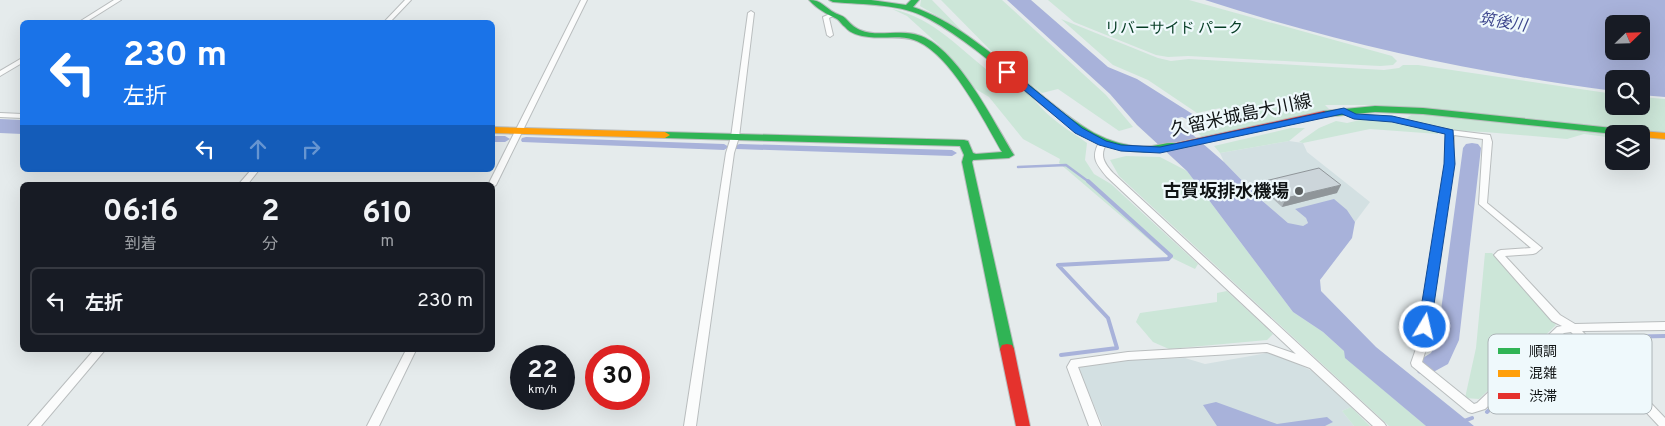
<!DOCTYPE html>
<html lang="ja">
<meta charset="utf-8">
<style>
:root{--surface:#171b24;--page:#242831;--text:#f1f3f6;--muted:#9ea1a6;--line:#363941}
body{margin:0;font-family:Overpass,"Noto Sans JP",sans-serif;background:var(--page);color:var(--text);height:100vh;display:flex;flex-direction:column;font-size:19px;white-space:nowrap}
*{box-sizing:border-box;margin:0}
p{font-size:16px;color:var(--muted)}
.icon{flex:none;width:28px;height:28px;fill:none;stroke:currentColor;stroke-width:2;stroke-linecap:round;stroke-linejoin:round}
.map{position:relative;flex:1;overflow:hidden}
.details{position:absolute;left:20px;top:182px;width:475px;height:170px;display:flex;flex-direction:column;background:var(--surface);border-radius:8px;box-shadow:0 5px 20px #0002}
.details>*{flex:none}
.hud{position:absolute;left:20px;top:20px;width:475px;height:152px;border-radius:8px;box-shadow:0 5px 20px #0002;background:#1a73e8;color:#fff;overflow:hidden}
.needle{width:32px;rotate:67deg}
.controls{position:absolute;left:1605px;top:15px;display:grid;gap:10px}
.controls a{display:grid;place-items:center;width:45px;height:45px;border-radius:8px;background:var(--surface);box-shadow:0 5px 20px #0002;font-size:25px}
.speed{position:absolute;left:510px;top:345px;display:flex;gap:10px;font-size:25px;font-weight:700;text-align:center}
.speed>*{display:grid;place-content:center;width:65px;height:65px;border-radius:50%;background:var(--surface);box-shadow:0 5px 20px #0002;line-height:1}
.speed small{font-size:12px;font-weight:400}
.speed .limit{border:8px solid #d22;background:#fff;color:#111}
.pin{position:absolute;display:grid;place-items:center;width:42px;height:42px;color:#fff;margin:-21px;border-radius:10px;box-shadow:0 2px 8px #0006}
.me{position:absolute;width:55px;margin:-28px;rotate:9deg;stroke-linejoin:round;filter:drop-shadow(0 0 4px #0008)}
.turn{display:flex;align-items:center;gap:18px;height:105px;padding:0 20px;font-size:22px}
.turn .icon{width:65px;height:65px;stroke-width:2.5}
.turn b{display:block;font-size:35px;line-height:42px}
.lanes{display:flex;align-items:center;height:48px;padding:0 20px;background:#0003;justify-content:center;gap:25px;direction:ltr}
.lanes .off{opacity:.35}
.eta{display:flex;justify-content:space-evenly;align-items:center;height:85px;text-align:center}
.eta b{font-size:30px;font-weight:700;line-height:35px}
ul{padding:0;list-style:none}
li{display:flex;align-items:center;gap:15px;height:68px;margin:0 10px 8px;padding:0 10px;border:2px solid var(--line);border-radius:8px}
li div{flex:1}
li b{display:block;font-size:19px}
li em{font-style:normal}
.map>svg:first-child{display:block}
.built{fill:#d3e0e2}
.green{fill:#cce6d8}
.water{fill:#a8b2da;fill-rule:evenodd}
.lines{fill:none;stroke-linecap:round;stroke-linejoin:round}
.stream-far1{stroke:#a8b2da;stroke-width:2.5}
.stream{stroke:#a8b2da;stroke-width:4}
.canal{fill:#a8b2da;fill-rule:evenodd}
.river{fill:#a8b2da;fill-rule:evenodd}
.street-casing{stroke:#b9bdbe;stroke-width:2}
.fast-casing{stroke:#b9bdbe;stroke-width:2}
.slow-casing{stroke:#b9bdbe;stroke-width:2}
.jam-casing{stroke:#b9bdbe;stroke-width:2}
.street{fill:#fbfcfc;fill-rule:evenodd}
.fast{fill:#30b455;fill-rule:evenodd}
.slow{fill:#ff9f0a;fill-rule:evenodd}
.jam{fill:#e5322d;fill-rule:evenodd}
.wall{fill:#afb7bb}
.shaded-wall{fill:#8f9599}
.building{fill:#ccd5da;stroke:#8f9599}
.route{fill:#1a73e8;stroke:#114b97}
.poi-dot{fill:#5b5f60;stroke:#eff9fc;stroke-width:2}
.labels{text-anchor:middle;stroke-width:4.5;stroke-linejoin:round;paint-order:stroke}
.far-park-label{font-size:15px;fill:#053c24;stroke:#eff9fc}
.far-water-label{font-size:16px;font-style:italic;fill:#3d468d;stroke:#eff9fc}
.street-label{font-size:18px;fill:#101415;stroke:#eff9fc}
.poi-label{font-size:18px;font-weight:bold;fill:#101415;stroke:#eff9fc;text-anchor:end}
.key{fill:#eff9fc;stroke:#acb4b7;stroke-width:1}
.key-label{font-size:14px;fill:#101415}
</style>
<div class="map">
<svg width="1665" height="426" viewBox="0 0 1665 426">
<rect width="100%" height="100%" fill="#e5ebec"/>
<!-- built -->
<path class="built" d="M 1289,141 L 1303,143 L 1307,152 L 1370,202 L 1355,222 L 1347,210 L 1295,209 L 1306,218 L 1308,223 L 1303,226 L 1296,226 L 1288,223 L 1259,198 L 1224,162 L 1220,153 Z
M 1273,352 L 1312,371 L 1351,407 L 1342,411 L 1354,426 L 1103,426 L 1077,366 L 1130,360 L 1185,358 L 1205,364 Z"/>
<!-- green -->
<path class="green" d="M 921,0 L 932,0 L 976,45 L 946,21 L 920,6 Z
M 941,0 L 1002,0 L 1106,95 L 1133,127 L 1119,131 L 1058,89 L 1042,93 L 1003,63 Z
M 1048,0 L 1189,0 L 1392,56 L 1397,61 L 1393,65 L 1380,66 L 1188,56 L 1168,57 L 1156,55 L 1074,22 Z
M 892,9 C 935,18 961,51 995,76 C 1018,75 1035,104 1051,117 C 1062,127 1075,134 1087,143 L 1085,160 L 1094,174 L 1111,184 L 1198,264 L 1195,269 L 1168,256 L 1059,163 L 1060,159 L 1023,139 L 989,97 L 969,85 L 939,45 L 907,16 Z
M 1061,19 L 1158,58 L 1171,61 L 1189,59 L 1384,70 L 1399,68 L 1403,65 L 1418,65 L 1614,94 L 1614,106 L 1641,106 L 1641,97 L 1665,99 L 1665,133 L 1424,109 L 1374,105 L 1325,105 L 1329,109 L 1203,138 L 1198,133 L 1223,127 L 1225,119 L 1220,108 L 1197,113 L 1148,80 L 1113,65 Z
M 1425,114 L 1614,134 L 1614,138 L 1584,134 L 1567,139 L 1485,132 L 1458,131 L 1405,119 L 1411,115 Z
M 1364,119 L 1392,121 L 1438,131 L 1438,134 L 1370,129 L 1303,143 L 1299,142 L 1319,128 L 1336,121 L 1347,123 Z
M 1291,128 L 1305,128 L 1289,141 L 1220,153 L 1214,146 Z
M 1126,156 L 1160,157 L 1187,171 L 1293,312 L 1323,332 L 1344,351 L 1346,358 L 1426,426 L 1389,426 L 1119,176 L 1110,160 Z
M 1485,253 L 1492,253 L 1556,325 L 1479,399 L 1465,398 L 1476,348 Z
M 1227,291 L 1273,334 L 1267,340 L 1169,349 L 1153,342 L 1136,322 L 1140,313 L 1217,302 L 1217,293 Z
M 1351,407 L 1370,426 L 1354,426 L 1342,411 Z"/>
<!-- water -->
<path class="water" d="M 1007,0 L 1031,0 L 1108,67 L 1137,79 L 1194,115 L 1202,122 L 1195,123 L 1182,117 L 1178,118 L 1178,122 L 1224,162 L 1259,198 L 1288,223 L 1303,226 L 1308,223 L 1306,218 L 1295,209 L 1334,199 L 1347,210 L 1355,222 L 1352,238 L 1320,280 L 1321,291 L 1376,347 L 1474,426 L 1426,426 L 1345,358 L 1344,351 L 1323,332 L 1293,312 L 1187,171 L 1137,125 L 1110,94 Z
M 1205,0 L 1665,0 L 1665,97 L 1641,95 L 1641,79 L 1614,79 L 1614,91 C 1476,73 1338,43 1205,0 ZM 1614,24 L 1641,24 L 1641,51 L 1614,51 Z
M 0,119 L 22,120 L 22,134 L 0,133 Z
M 1216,402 L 1277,424 L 1327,417 L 1333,422 L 1325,426 L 1217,426 L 1203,405 Z"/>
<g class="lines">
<!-- stream-far1 -->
<path class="stream-far1" d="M 1018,167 L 1066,165 L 1089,182"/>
<!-- stream -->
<path class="stream" d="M 1618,337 L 1665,336
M 1061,355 L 1117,348 L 1108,318 L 1058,265 L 1168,259 L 1171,256 L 1088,181
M 1487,412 L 1567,338
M 1464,421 L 1472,418"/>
<!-- canal -->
<path class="canal" d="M 492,136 L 505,136 L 510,139 L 505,142 L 492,142 Z
M 526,137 L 724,144 L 729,147 L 724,150 L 522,142 L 521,140 L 522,138 Z
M 740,144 L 952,150 L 957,153 L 952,156 L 736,149 L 735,147 L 736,145 Z"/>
<!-- river -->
<path class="river" d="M 1472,143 L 1478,144 L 1481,148 L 1459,340 L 1448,364 L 1426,376 L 1418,373 L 1415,367 L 1418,361 L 1431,353 L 1437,340 L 1463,148 L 1466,144 Z"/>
<defs>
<path id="street" d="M 114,0 L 121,0 L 86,22 L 79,22 Z
M 405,0 L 411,0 L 390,22 L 384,22 Z
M 581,0 L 587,0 L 496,185 L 492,187 L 492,185 L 488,185 Z
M 751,11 L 754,13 L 739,137 L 734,153 L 696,426 L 684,426 L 726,153 L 731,137 L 748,13 Z
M 832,13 L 835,15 L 829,18 L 833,35 L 830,37 L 827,35 L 823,17 Z
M 22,58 L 22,63 L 0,76 L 0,71 Z
M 1341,109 L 1347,109 L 1356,114 L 1392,117 L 1450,130 L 1490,135 L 1492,142 L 1487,203 L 1542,248 L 1536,253 L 1533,254 L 1505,256 L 1560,315 L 1575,324 L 1665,322 L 1665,330 L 1582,331 L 1665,418 L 1665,426 L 1659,426 L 1571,332 L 1564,333 L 1485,409 L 1472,413 L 1468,412 L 1412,366 L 1411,363 L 1417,346 L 1445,165 L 1446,133 L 1392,121 L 1354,118 L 1341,113 L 1340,111 ZM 1454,135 L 1483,139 L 1479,204 L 1531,248 L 1501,250 L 1498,251 L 1494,255 L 1552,321 L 1562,326 L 1557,327 L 1477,403 L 1474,404 L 1422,362 L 1427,346 L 1453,165 Z
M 0,113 L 22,114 L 22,118 L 0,117 Z
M 1100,141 L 1106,141 L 1107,143 C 1099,155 1104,163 1113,173 L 1384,423 L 1386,426 L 1373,426 L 1310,368 L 1267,352 L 1128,360 L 1078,367 L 1101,426 L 1089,426 L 1067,367 L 1071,360 L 1128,352 L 1267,344 L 1296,354 L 1107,177 C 1096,164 1090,157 1100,141 Z
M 251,170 L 259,170 L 247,185 L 238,185 Z
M 94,350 L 105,350 L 41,426 L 28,426 Z
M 406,350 L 416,350 L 379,426 L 367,426 Z"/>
<path id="fast" d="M 809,0 C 822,0 825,8 835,13 C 839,15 842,15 845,18 C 850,23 853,27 860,30 C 879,38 901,28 921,36 C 959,51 993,121 1014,155 L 1009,158 L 973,160 L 972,162 L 1014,349 L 1012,353 L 1007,354 L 1002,353 L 1000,349 L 962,162 L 964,155 L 960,146 L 665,138 L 660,135 L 665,132 L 964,140 L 968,141 L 973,153 L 976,154 L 1002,152 C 984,121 950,52 914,40 C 900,35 884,39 869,37 C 860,36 851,34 845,27 C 842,25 840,21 837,19 C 827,14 817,9 809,0 Z
M 829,0 L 871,0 L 906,5 L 911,0 L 919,0 L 913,7 C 961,23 1006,66 1044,97 C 1060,110 1076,123 1094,133 C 1111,142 1132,148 1152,146 C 1161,145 1175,140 1181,146 C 1176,151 1167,150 1160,151 C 1105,159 1066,124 1026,92 C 996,66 964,38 929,19 C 900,3 865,5 833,2 Z
M 1375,106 L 1423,108 L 1641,131 L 1646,134 L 1641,137 L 1641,134 L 1614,134 L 1423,114 L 1375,112 L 1324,117 L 1319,114 L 1324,111 Z"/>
<path id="slow" d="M 492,127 L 665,132 L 670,135 L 665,138 L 492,133 Z
M 1641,131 L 1665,133 L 1665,139 L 1641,137 L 1641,134 L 1636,134 Z"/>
<path id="jam" d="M 1324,111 L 1329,114 L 1327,116 L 1176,149 L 1171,146 L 1176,143 Z
M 1007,344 L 1012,345 L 1014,349 L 1030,426 L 1016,426 L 1000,349 L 1002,345 Z"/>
</defs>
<!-- street casing -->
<use href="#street" class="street-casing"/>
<!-- fast casing -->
<use href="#fast" class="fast-casing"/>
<!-- slow casing -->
<use href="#slow" class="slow-casing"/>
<!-- jam casing -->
<use href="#jam" class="jam-casing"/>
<!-- street -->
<use href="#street" class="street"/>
<!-- fast -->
<use href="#fast" class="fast"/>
<!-- slow -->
<use href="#slow" class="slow"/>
<!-- jam -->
<use href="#jam" class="jam"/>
</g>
<!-- wall -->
<path class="wall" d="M 1265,181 L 1337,193 L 1282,207 L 1262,189 Z"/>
<!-- shaded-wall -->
<path class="shaded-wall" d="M 1341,185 L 1337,193 L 1282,207 L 1286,198 Z"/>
<!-- building -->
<path class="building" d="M 1319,168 L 1341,185 L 1286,198 L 1265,181 Z"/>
<!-- route -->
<path class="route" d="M 1004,70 L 1010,70 L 1082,128 L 1106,141 L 1121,145 L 1160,147 L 1344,108 L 1356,114 L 1392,116 L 1453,130 L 1455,164 L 1430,331 L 1425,332 L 1418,327 L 1444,164 L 1445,134 L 1392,122 L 1354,119 L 1342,114 L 1160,153 L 1121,151 L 1099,145 L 1075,133 L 1004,73 Z"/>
<!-- markers -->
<circle class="poi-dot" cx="1299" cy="191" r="5"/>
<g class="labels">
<!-- far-park labels -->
<g class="far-park-label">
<text x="1174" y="33">リバーサイド パーク</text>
</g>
<!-- far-water labels -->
<g class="far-water-label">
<text transform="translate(1503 21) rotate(9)" y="6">筑後川</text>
</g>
<!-- street labels -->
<g class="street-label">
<text transform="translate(1241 115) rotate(-12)" y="6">久留米城島大川線</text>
</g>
<!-- poi labels -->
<g class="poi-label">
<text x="1289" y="197">古賀坂排水機場</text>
</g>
</g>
<!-- legend -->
<rect x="1488" y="334" width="164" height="80" rx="8" class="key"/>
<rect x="1498" y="348" width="22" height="6" fill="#30b455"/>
<rect x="1498" y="370" width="22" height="7" fill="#ff9f0a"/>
<rect x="1498" y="393" width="22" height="6" fill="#e5322d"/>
<g class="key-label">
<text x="1529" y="356">順調</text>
<text x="1529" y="378">混雑</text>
<text x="1529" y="401">渋滞</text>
</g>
</svg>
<div class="controls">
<a><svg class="needle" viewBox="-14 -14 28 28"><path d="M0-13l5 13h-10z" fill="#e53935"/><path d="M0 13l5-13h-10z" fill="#9ea1a6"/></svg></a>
<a><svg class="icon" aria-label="search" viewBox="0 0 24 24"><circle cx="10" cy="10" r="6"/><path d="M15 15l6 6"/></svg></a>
<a><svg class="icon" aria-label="layers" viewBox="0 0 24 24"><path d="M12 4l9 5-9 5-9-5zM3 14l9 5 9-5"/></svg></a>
</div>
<div class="speed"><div>22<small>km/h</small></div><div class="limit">30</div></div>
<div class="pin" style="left:1007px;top:72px;background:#d93025"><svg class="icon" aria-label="arrive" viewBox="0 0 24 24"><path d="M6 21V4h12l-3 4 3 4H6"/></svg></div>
<svg class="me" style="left:1425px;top:327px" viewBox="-20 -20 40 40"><circle r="17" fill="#1a73e8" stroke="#fff" stroke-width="3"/><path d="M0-11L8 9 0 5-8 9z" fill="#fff"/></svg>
<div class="hud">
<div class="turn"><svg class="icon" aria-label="left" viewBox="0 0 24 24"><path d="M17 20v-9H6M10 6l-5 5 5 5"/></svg><div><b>230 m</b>左折</div></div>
<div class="lanes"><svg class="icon" aria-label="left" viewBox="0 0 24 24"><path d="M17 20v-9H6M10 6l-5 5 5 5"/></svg><svg class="icon off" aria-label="ahead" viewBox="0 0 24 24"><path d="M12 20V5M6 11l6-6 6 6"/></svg><svg class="icon off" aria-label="right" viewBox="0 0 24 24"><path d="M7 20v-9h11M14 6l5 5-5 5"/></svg></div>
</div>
<section class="details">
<div class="eta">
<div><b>06:16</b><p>到着</p></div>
<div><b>2</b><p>分</p></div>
<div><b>610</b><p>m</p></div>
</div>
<ul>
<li><svg class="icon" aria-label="left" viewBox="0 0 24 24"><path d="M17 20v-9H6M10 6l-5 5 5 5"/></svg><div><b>左折</b></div><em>230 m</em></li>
</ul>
</section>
</div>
